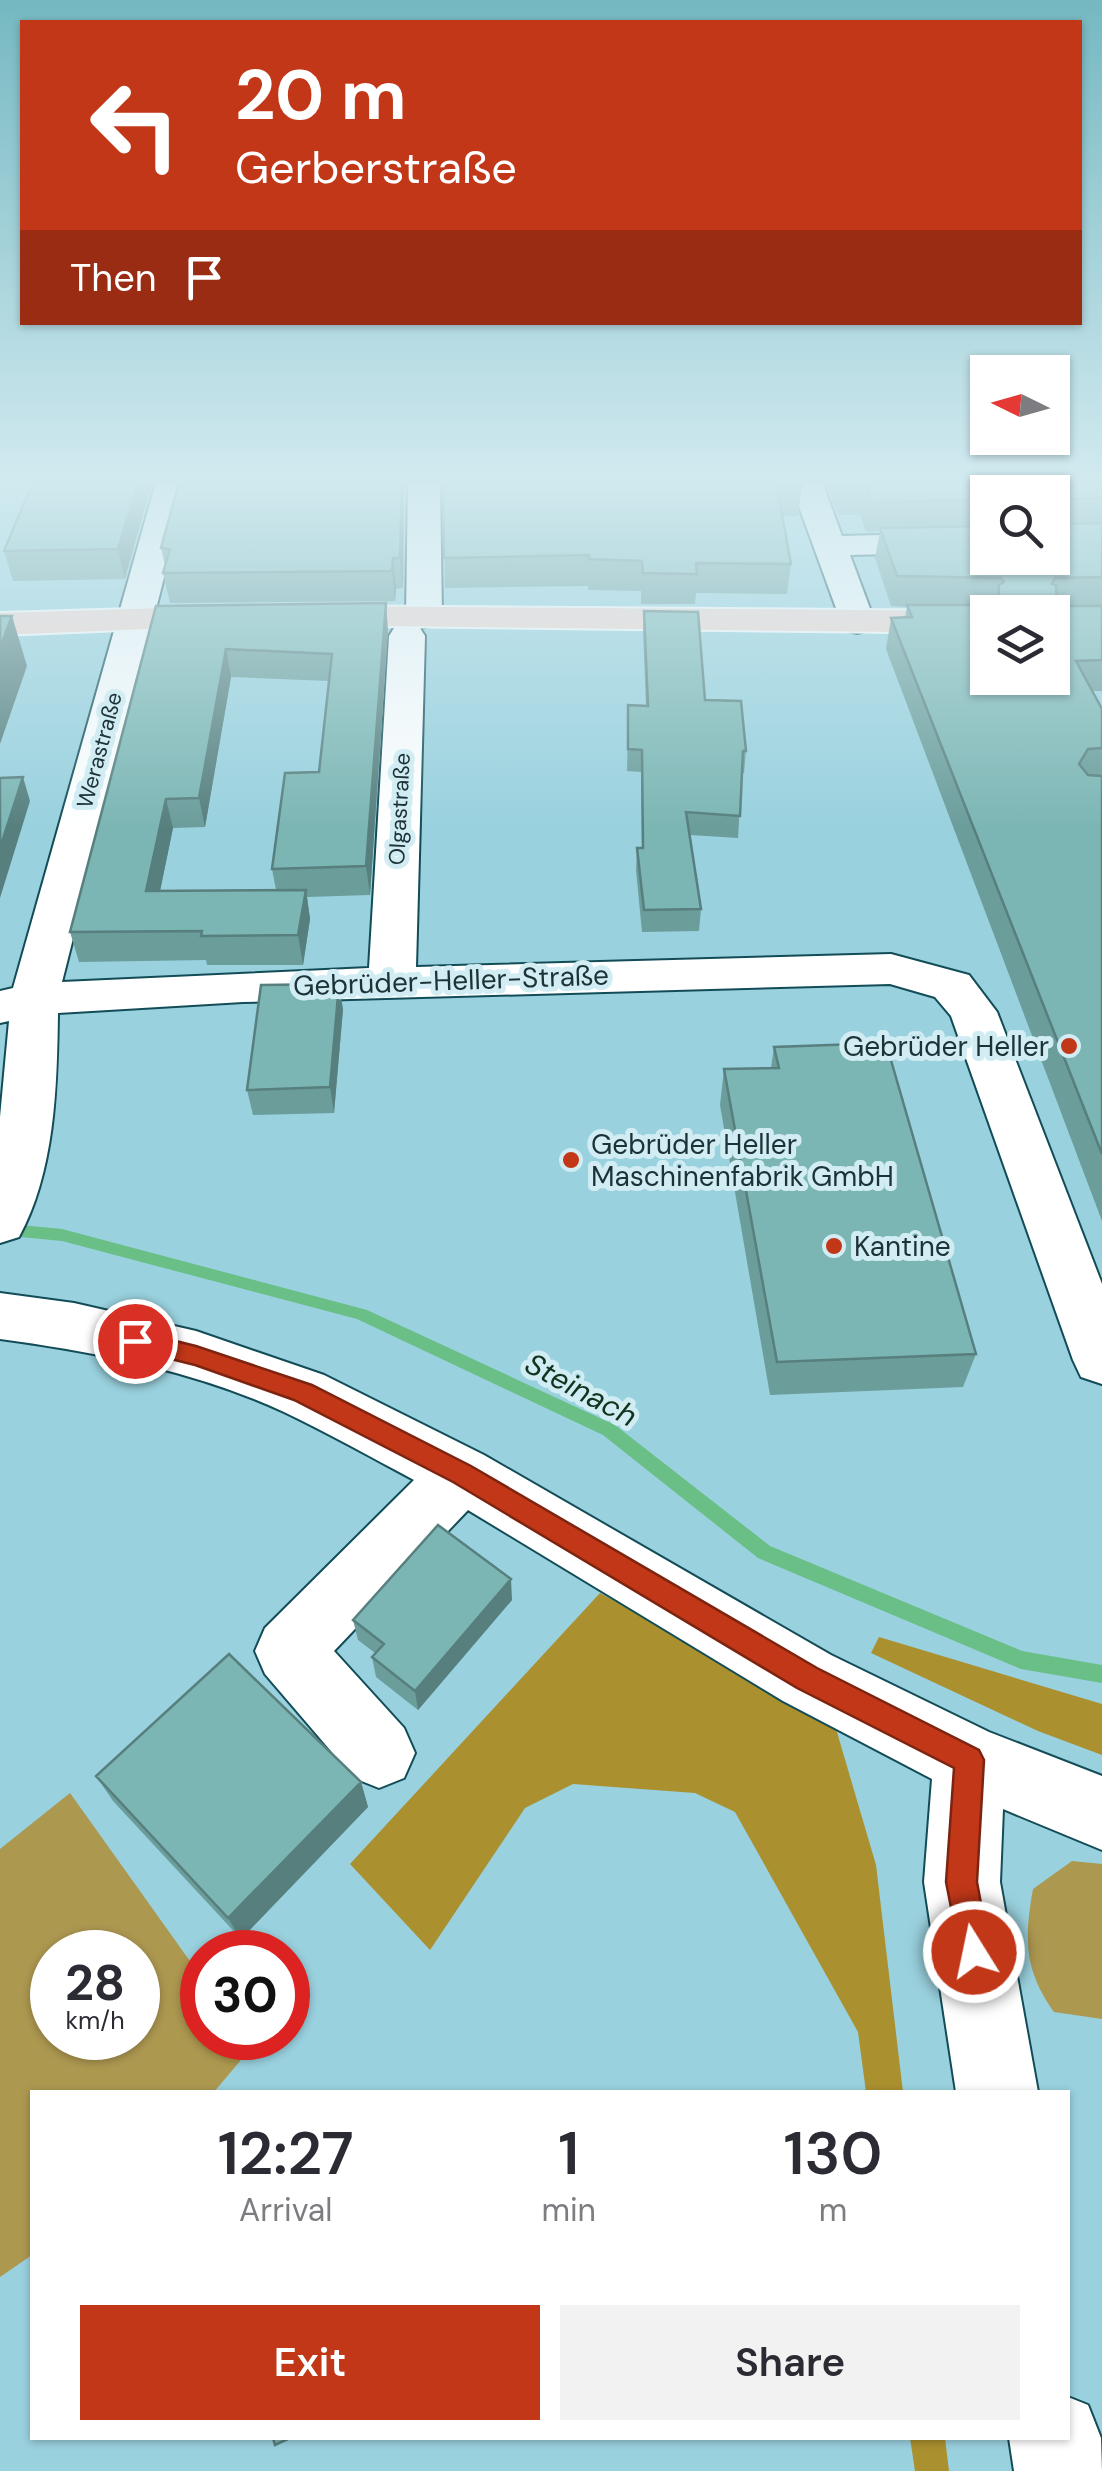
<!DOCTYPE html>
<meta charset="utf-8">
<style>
:root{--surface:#fff;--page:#f2f2f3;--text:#2b2b33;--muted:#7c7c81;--accent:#c13718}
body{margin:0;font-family:"DM Sans",sans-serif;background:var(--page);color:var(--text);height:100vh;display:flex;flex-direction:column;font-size:38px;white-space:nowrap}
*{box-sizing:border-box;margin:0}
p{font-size:32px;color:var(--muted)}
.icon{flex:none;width:55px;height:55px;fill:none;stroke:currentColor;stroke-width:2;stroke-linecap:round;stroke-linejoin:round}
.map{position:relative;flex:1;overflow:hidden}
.drawer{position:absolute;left:30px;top:2090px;width:1040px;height:350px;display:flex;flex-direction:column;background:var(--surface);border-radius:0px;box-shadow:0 2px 8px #0004}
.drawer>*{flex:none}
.hud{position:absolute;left:20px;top:20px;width:1062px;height:305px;border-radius:0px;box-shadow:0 2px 8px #0004;background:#c13718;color:#fff;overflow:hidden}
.needle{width:65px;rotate:275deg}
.fabs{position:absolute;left:970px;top:355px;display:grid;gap:20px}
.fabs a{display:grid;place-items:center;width:100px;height:100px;border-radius:0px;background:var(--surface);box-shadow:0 2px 8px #0004;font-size:50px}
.speed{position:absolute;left:30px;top:1930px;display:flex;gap:20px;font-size:50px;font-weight:700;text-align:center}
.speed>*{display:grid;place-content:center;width:130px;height:130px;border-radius:50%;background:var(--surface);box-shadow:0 2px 8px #0004;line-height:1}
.speed small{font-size:25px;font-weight:400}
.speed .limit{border:15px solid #d22;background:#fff;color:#111}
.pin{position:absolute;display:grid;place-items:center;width:85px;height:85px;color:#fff;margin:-42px;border:5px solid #fff;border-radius:50%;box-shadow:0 2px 10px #0007}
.me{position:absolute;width:110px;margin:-55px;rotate:350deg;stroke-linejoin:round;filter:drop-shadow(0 0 8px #0008)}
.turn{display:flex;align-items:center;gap:35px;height:210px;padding:0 50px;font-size:45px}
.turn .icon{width:130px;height:130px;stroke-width:2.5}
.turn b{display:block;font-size:70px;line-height:85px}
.then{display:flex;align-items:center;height:95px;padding:0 50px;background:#0003;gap:20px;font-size:38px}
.eta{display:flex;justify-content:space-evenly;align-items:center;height:170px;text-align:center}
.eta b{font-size:60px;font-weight:600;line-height:70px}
.primary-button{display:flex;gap:20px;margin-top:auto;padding:20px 50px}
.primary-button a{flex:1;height:115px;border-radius:0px;background:var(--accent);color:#fff;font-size:40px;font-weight:600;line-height:115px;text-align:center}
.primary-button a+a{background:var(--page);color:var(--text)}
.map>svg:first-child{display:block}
.green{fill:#ad9850;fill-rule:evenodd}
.forest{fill:#aa902f}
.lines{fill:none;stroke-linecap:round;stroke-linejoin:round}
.stream{fill:#69bf86;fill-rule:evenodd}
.minor-casing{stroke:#124c57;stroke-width:4}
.major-casing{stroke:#fff;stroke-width:4}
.minor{fill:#fff;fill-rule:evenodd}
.major{fill:#f9d7d0;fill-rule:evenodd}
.wall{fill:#6b9d9b;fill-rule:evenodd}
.shaded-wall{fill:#577f7e}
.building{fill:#7cb6b4;stroke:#577f7e;stroke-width:2.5;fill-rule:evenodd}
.route{fill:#c13718;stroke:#7d2410;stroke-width:2.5}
.poi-dot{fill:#c13718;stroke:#d1edf3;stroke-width:4}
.labels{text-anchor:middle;stroke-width:10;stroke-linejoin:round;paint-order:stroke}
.far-street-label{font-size:22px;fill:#1b3237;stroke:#d1edf3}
.street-label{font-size:28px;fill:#1b3237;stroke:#d1edf3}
.poi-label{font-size:28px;fill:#1b3237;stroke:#d1edf3;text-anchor:start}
.water-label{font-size:30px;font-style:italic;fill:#10341e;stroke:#d1edf3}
</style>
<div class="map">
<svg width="1102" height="2471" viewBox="0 0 1102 2471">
<rect width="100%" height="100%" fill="#99d1de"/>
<!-- green -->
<path class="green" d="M 70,1793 L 202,1978 L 202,2038 L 253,2038 L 256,2042 L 214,2092 L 32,2092 L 32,2255 L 0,2277 L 0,1849 ZM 52,1952 L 138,1952 L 138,2038 L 52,2038 Z
M 1072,1861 L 1102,1864 L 1102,2019 L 1054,2012 C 1024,1970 1024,1939 1033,1889 Z"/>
<!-- forest -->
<path class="forest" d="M 600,1593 L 834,1722 L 876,1865 L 903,2092 L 866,2092 L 858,2032 L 735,1812 L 695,1793 L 573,1784 L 525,1808 L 430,1950 L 350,1864 Z
M 879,1637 L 1102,1704 L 1102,1755 L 1038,1731 L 871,1653 Z
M 910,2438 L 945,2438 L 949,2471 L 915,2471 Z"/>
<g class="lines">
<!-- stream -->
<path class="stream" d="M 0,1223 L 62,1229 L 367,1310 L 615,1425 L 770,1546 L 1022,1651 L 1102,1665 L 1102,1683 L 1021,1669 L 758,1558 L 603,1435 L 357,1319 L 62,1241 L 0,1235 Z"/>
<defs>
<path id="minor" d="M 156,482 L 188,482 L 62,982 L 369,968 L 389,636 L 394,628 L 407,625 L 420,628 L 425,636 L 416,967 L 891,954 L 969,975 L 997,1012 L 1102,1284 L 1102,1384 L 1081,1377 L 1073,1360 L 951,1016 L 935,997 L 890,984 L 243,1002 L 58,1013 C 57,1086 55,1171 19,1237 L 0,1243 L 0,1117 L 9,1021 L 0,1023 L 0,991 L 13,988 Z
M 408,482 L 440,482 L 442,616 L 437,624 L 424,627 L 411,624 L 406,616 Z
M 790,482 L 822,482 L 842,536 L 988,532 L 988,552 L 850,555 L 875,622 L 870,630 L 857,633 L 844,630 Z
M 0,1293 L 74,1303 L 196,1331 L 324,1375 L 484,1455 L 831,1655 L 989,1732 L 1102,1776 L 1102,1850 L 1003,1809 L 1000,1882 L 1038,2092 L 956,2092 L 924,1882 L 932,1779 L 783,1701 L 468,1510 L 334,1651 L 404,1728 L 415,1753 L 404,1778 L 379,1788 L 354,1778 L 265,1674 L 255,1651 L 265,1628 L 414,1480 C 371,1457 328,1433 284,1412 C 196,1371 96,1352 0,1339 Z
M 1068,2397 L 1088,2405 L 1101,2438 L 1102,2471 L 1014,2471 L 1009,2438 L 1068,2438 Z"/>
<path id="major" d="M 230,606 L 243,609 L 248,617 L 243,625 L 0,635 L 0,613 Z
M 311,606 L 988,611 L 993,612 L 988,612 L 988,633 L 298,625 L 293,617 L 298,609 Z"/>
</defs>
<!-- minor casing -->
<use href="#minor" class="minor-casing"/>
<!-- major casing -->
<use href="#major" class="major-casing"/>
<!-- minor -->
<use href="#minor" class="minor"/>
<!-- major -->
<use href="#major" class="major"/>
</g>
<!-- wall -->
<path class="wall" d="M 152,482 L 125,579 L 13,581 L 4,551 Z
M 404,482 L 403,588 L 396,589 L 395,601 L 170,603 L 163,573 L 165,566 L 161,548 Z
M 443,482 L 802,487 L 798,516 L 782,516 L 791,564 L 787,594 L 696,593 L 695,604 L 641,604 L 641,591 L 588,590 L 588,586 L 445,588 Z
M 825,482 L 1102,482 L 1102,691 L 1093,691 L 1102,709 L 1102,1221 L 886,649 L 891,618 L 905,617 L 907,607 L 891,606 L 875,558 L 880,531 L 866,532 L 860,515 L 838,515 ZM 988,492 L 1052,492 L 988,558 Z
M 156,606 L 388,630 L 370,895 L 307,897 L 310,919 L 303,965 L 207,965 L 206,960 L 79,962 L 70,932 ZM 231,677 L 329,681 L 319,772 L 272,869 L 276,890 L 160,891 L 173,828 L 205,827 Z
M 644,611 L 705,700 L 746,751 L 744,773 L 742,773 L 738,838 L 690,835 L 701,909 L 699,931 L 642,932 L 636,870 L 637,848 L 642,848 L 641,772 L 627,771 L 628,727 L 628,705 L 646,706 L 643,632 Z
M 343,1009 L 334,1113 L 253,1115 L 247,1090 Z
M 774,1047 L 976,1354 L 963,1387 L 770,1395 L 720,1105 L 724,1069 L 771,1068 Z
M 512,1600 L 418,1710 L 376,1677 L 372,1657 L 375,1653 L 358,1640 L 353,1620 Z
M 96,1776 L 361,1782 L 368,1807 L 241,1939 L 113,1801 Z"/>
<!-- shaded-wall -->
<path class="shaded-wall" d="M 138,482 L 152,482 L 125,579 L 118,549 Z
M 402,482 L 404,482 L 403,588 L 400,558 Z
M 393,558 L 396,589 L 395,601 L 392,571 Z
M 386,603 L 388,630 L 370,895 L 366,866 Z
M 12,616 L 27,666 L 0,744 L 0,648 Z
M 226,649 L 231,677 L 205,827 L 199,798 Z
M 23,777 L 30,801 L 0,898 L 0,848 Z
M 166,799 L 173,828 L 154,920 L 146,891 Z
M 306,890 L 310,919 L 303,965 L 298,935 Z
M 339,984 L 343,1009 L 334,1113 L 330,1087 Z
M 511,1579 L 512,1600 L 418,1710 L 415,1691 Z
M 361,1782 L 368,1807 L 241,1939 L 228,1918 Z"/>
<!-- building -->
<path class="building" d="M 33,482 L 138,482 L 118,549 L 4,551 Z
M 179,482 L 402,482 L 400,558 L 393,558 L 392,571 L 163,573 L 170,549 L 161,548 Z
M 443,482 L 800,482 L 802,487 L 777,487 L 791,564 L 696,563 L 697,574 L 643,573 L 642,561 L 589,559 L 589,555 L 444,558 Z
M 841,482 L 1102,482 L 1102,498 L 1057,499 L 1057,524 L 1102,523 L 1102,577 L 1055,578 L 1052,584 L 1056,585 L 1057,602 L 1060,606 L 1102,606 L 1102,660 L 1076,661 L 1102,709 L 1102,748 L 1088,749 L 1079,764 L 1088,775 L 1102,776 L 1102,1154 L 891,618 L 912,617 L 907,605 L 998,605 L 999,585 L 1004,582 L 1001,578 L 897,576 L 880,528 L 988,526 L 988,558 L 1052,558 L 1052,492 L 988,492 L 988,500 L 871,502 L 865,486 L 843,486 ZM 988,612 L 1052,612 L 1052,678 L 988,678 Z
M 386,603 L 366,866 L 272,869 L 285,773 L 319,772 L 332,654 L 226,649 L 199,798 L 166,799 L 146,891 L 306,890 L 298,935 L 201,936 L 202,931 L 70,932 L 156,606 Z
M 644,611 L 698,612 L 705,700 L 741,701 L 746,751 L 743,751 L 740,816 L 686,812 L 701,909 L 644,910 L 637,848 L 643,848 L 642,750 L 628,749 L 628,705 L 648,706 Z
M 0,616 L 12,616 L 0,648 Z
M 23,777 L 0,848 L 0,778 Z
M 339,984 L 330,1087 L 247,1090 L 261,985 Z
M 886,1043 L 976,1354 L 777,1362 L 724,1069 L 779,1068 L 774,1047 Z
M 438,1525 L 511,1579 L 415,1691 L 372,1657 L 384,1644 L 353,1620 Z
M 229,1654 L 361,1782 L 228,1918 L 96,1776 Z
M 273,2438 L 290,2438 L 275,2445 Z"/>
<!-- sky -->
<linearGradient id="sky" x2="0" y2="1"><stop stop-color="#75b8c1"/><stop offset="0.58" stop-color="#d1eaf0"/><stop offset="1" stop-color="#d1eaf0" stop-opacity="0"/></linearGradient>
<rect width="1102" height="828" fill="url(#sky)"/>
<!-- route -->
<path class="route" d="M 135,1331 L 196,1346 L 312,1385 L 471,1466 L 817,1668 L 979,1750 L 984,1760 L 977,1882 L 990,1952 L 985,1964 L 974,1968 L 962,1964 L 946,1882 L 954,1768 L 797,1688 L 453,1482 L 294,1400 L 195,1365 L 126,1348 L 123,1341 L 126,1334 Z"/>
<!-- markers -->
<g class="poi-dot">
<circle cx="1069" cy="1046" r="10"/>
<circle cx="571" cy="1160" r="10"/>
<circle cx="834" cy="1246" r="10"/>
</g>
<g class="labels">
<!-- far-street labels -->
<g class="far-street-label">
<text transform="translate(99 750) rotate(-75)" y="8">Werastraße</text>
<text transform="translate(399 809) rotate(-87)" y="8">Olgastraße</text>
</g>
<!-- street labels -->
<g class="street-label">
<text transform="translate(451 980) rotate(-2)" y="10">Gebrüder-Heller-Straße</text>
</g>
<!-- poi labels -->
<g class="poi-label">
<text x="1049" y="1056" text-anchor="end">Gebrüder Heller</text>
<text x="591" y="1154">Gebrüder Heller<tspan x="591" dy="32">Maschinenfabrik GmbH</tspan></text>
<text x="854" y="1256">Kantine</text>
</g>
<!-- water labels -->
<g class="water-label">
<text transform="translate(581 1390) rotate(28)" y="10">Steinach</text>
</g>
</g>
</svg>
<div class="fabs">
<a><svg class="needle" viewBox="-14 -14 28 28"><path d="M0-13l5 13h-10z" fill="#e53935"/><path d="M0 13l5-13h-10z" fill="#7c7c81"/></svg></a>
<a><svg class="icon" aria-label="search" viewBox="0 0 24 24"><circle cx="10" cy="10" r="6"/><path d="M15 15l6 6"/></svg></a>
<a><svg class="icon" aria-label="layers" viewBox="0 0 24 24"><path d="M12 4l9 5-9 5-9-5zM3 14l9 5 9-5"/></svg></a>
</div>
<div class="speed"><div>28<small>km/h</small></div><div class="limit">30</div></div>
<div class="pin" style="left:135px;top:1341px;background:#d93025"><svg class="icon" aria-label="arrive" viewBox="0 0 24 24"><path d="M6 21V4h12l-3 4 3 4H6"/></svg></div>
<svg class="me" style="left:974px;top:1952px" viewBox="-20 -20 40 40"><circle r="17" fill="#c13718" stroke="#fff" stroke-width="3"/><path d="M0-11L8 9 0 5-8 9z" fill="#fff"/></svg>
<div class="hud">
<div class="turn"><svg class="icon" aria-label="left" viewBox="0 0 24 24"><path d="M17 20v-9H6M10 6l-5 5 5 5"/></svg><div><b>20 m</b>Gerberstraße</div></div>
<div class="then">Then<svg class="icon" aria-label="arrive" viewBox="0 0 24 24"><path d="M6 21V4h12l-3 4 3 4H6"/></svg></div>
</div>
<section class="drawer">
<div class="eta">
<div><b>12:27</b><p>Arrival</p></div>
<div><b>1</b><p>min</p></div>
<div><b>130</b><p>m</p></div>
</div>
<div class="primary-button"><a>Exit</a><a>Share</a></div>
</section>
</div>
